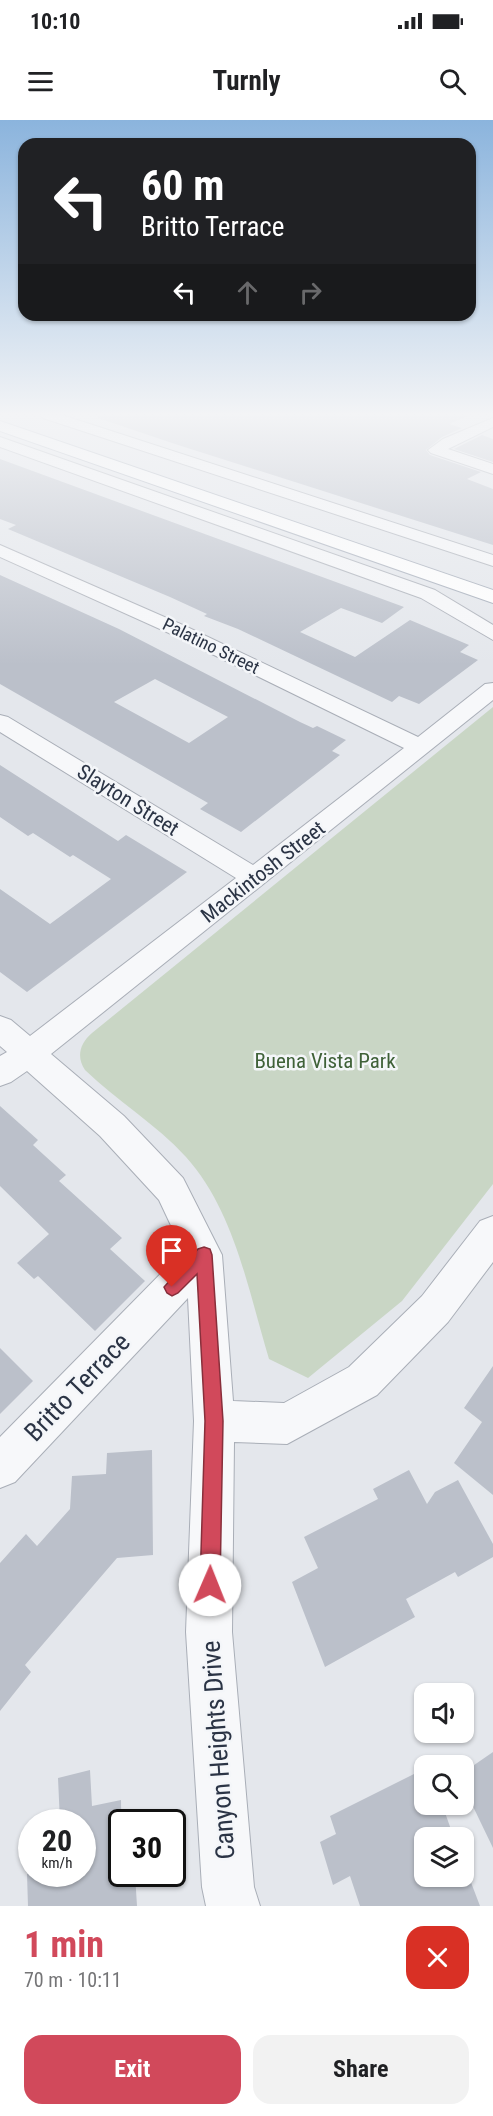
<!DOCTYPE html>
<meta charset="utf-8">
<style>
:root{--surface:#fff;--page:#f2f2f2;--text:#202124;--muted:#757577;--accent:#d1495b}
body{margin:0;font-family:"Roboto Condensed",sans-serif;background:var(--page);color:var(--text);height:100vh;display:flex;flex-direction:column;font-size:22px;white-space:nowrap}
*{box-sizing:border-box;margin:0}
p{font-size:20px;color:var(--muted)}
.icon{flex:none;width:33px;height:33px;fill:none;stroke:currentColor;stroke-width:2;stroke-linecap:round;stroke-linejoin:round}
.map{position:relative;height:1786px;overflow:hidden}
.panel{display:flex;flex-direction:column;background:var(--surface);flex:1}
.panel>*{flex:none}
.top-card{position:absolute;left:18px;top:18px;width:458px;height:183px;border-radius:18px;box-shadow:0 2px 4px #0004;background:#202124;color:#fff;overflow:hidden}
.controls{position:absolute;left:414px;top:1563px;display:grid;gap:12px}
.controls a{display:grid;place-items:center;width:60px;height:60px;border-radius:12px;background:var(--surface);box-shadow:0 2px 4px #0004;font-size:30px}
.speed{position:absolute;left:18px;top:1689px;display:flex;gap:12px;font-size:30px;font-weight:700;text-align:center}
.speed>*{display:grid;place-content:center;width:78px;height:78px;border-radius:50%;background:var(--surface);box-shadow:0 2px 4px #0004;line-height:1}
.speed small{font-size:15px;font-weight:400}
.speed .limit{border:3px solid #111;border-radius:9px;background:#fff;color:#111}
.pin{position:absolute;display:grid;place-items:center;width:51px;height:51px;color:#fff;margin:-62px -26px;border-radius:50% 50% 50% 0;rotate:-45deg;box-shadow:0 0 6px #0007}
.pin .icon{rotate:45deg}
.me{position:absolute;width:66px;margin:-33px;rotate:1deg;stroke-linejoin:round;filter:drop-shadow(0 0 4px #0008)}
.turn{display:flex;align-items:center;gap:21px;height:126px;padding:0 24px;font-size:27px}
.turn .icon{width:78px;height:78px;stroke-width:2.5}
.turn b{display:block;font-size:42px;line-height:51px}
.lanes{display:flex;align-items:center;height:57px;padding:0 24px;background:#0003;justify-content:center;gap:30px;direction:ltr}
.lanes .off{opacity:.35}
.round{display:grid;place-items:center;flex:none;width:63px;height:63px;border-radius:18px;background:var(--page)}
.head{display:flex;align-items:center;justify-content:space-between;height:102px;padding:0 24px}
h1{font-size:36px;font-weight:700;line-height:45px;color:var(--accent)}
.action{display:flex;gap:12px;margin-top:auto;padding:12px 24px}
.action a{flex:1;height:69px;border-radius:18px;background:var(--accent);color:#fff;font-size:24px;font-weight:700;line-height:69px;text-align:center}
.action a+a{background:var(--page);color:var(--text)}
.status{display:flex;justify-content:space-between;align-items:center;height:42px;padding:0 30px;background:var(--surface);direction:ltr}
.status svg{height:16px;fill:currentColor}
header{display:flex;justify-content:space-between;align-items:center;height:78px;padding:0 24px;background:var(--surface);font-size:27px;font-weight:700}
.map>svg:first-child{display:block}
.green{fill:#c9d6c5}
.building{fill:#bbc0ca;fill-rule:evenodd}
.lines{fill:none;stroke-linecap:round;stroke-linejoin:round}
.minor-casing{stroke:#a9aeb7;stroke-width:2}
.major-casing{stroke:#a3abb8;stroke-width:2}
.minor{fill:#f7f8fa;fill-rule:evenodd}
.major{fill:#fff;fill-rule:evenodd}
.route{fill:#d1495b;stroke:#882f3b;stroke-width:1.5}
.labels{text-anchor:middle;stroke-width:5;stroke-linejoin:round;paint-order:stroke}
.far-street-label{font-size:18px;fill:#2b3445;stroke:#f4f6f9}
.street-label{font-size:21px;fill:#2b3445;stroke:#f4f6f9}
.park-label{font-size:21px;fill:#3f6138;stroke:#f4f6f9}
.near-street-label{font-size:26px;fill:#2b3445;stroke:#f4f6f9}
</style>
<div class="status"><b>10:10</b><svg viewBox="0 0 49 12"><path d="M0 12V9h3v3zM5 12V6h3v6zM10 12V3h3v9zM15 12V0h3v12zM26 1h20v11H26zM47 4h2v5h-2z"/></svg></div>
<header><svg class="icon" aria-label="menu" viewBox="0 0 24 24"><path d="M4 6h16M4 12h16M4 18h16"/></svg>Turnly<svg class="icon" aria-label="search" viewBox="0 0 24 24"><circle cx="10" cy="10" r="6"/><path d="M15 15l6 6"/></svg></header>
<div class="map">
<svg width="493" height="1786" viewBox="0 0 493 1786">
<rect width="100%" height="100%" fill="#e4e7ec"/>
<!-- green -->
<path class="green" d="M 493,587 L 493,1064 L 402,1181 L 308,1258 L 269,1239 C 248,1170 235,1092 186,1037 C 156,1004 117,981 85,950 C 76,937 80,923 92,913 Z"/>
<!-- building -->
<path class="building" d="M 99,295 L 470,295 L 449,304 L 462,308 L 442,317 L 426,330 L 430,335 L 481,352 L 467,359 L 493,369 L 493,425 L 175,324 L 98,298 Z
M 482,315 L 493,319 L 493,342 L 454,329 Z
M 0,339 L 404,487 L 382,503 L 341,488 L 300,512 L 355,537 L 410,500 L 469,525 L 460,532 L 478,540 L 419,584 L 399,576 L 392,582 L 238,509 L 204,496 L 207,494 L 170,477 L 8,409 L 16,405 L 0,399 Z
M 0,455 L 119,509 L 300,602 L 313,608 L 317,606 L 346,620 L 332,631 L 340,635 L 241,712 L 200,689 L 208,683 L 0,564 ZM 155,559 L 228,597 L 189,623 L 114,582 Z
M 0,645 L 118,721 L 126,715 L 187,752 L 27,872 L 0,852 L 0,769 L 50,804 L 111,759 L 73,735 L 70,737 L 33,713 L 28,716 L 0,697 Z
M 0,986 L 38,1020 L 33,1025 L 66,1055 L 59,1061 L 122,1118 L 110,1129 L 145,1161 L 95,1211 L 38,1156 L 34,1159 L 17,1143 L 49,1114 L 0,1066 Z
M 0,1228 L 33,1261 L 0,1294 Z
M 493,1246 L 493,1375 L 454,1343 L 482,1302 L 464,1288 Z
M 152,1330 L 153,1435 L 117,1438 L 25,1545 L 31,1552 L 0,1591 L 0,1443 L 26,1414 L 37,1426 L 70,1389 L 72,1356 L 106,1354 L 107,1333 Z
M 409,1350 L 427,1384 L 435,1372 L 458,1360 L 493,1424 L 493,1437 L 458,1457 L 455,1452 L 406,1479 L 415,1497 L 325,1547 L 292,1462 L 318,1448 L 304,1417 L 378,1379 L 373,1369 Z
M 493,1632 L 493,1728 L 467,1674 L 464,1675 L 464,1652 Z
M 424,1649 L 424,1684 L 442,1684 L 454,1718 L 424,1718 L 424,1756 L 464,1756 L 464,1744 L 480,1786 L 360,1786 L 350,1756 L 333,1765 L 320,1722 L 336,1714 L 330,1696 Z
M 90,1650 L 92,1686 L 121,1680 L 122,1754 L 135,1754 L 137,1786 L 28,1786 L 27,1754 L 82,1754 L 82,1702 L 60,1702 L 58,1658 Z"/>
<g class="lines">
<defs>
<path id="minor" d="M 41,295 L 62,295 L 493,435 L 493,446 L 43,298 Z
M 493,298 L 493,307 L 448,329 L 493,344 L 493,354 L 431,333 L 428,330 L 443,319 Z
M 0,317 L 435,470 L 493,505 L 493,520 L 421,478 L 0,327 Z
M 0,425 L 185,506 L 418,617 L 485,564 L 493,563 L 493,580 L 51,934 L 124,996 L 183,1058 L 222,1135 L 233,1281 L 284,1283 L 349,1247 L 422,1176 L 480,1101 L 493,1096 L 493,1142 L 448,1202 L 377,1275 L 287,1324 L 234,1322 L 232,1512 L 254,1767 L 260,1786 L 206,1786 L 202,1767 L 186,1512 L 194,1301 L 188,1178 L 15,1362 L 0,1368 L 0,1317 L 183,1131 L 159,1080 L 100,1016 L 27,951 L 11,962 L 0,966 L 0,936 L 7,932 L 0,926 L 0,896 L 11,900 L 30,916 L 236,758 L 0,612 L 0,595 L 8,597 L 253,745 L 404,628 L 171,514 L 0,437 Z"/>
<path id="major" d="M 0,301 L 493,470 L 493,483 L 0,311 Z"/>
</defs>
<!-- minor casing -->
<use href="#minor" class="minor-casing"/>
<!-- major casing -->
<use href="#major" class="major-casing"/>
<!-- minor -->
<use href="#minor" class="minor"/>
<!-- major -->
<use href="#major" class="major"/>
</g>
<!-- sky -->
<linearGradient id="sky" x2="0" y2="1"><stop stop-color="#8bb4dd"/><stop offset="0.54" stop-color="#f3f4f6"/><stop offset="1" stop-color="#f3f4f6" stop-opacity="0"/></linearGradient>
<rect width="493" height="545" fill="url(#sky)"/>
<!-- route -->
<path class="route" d="M 204,1127 L 210,1129 L 212,1135 L 223,1301 L 220,1465 L 217,1472 L 210,1475 L 203,1472 L 200,1465 L 205,1301 L 197,1154 L 178,1173 L 172,1176 L 167,1173 L 164,1167 L 198,1129 Z"/>
<g class="labels">
<!-- far-street labels -->
<g class="far-street-label">
<text transform="translate(211 526) rotate(26)" y="6">Palatino Street</text>
</g>
<!-- street labels -->
<g class="street-label">
<text transform="translate(128 680) rotate(32)" y="7">Slayton Street</text>
<text transform="translate(263 752) rotate(-38)" y="7">Mackintosh Street</text>
</g>
<!-- park labels -->
<g class="park-label">
<text x="325" y="948">Buena Vista Park</text>
</g>
<!-- near-street labels -->
<g class="near-street-label">
<text transform="translate(77 1267) rotate(-46)" y="9">Britto Terrace</text>
<text transform="translate(218 1630) rotate(-94)" y="9">Canyon Heights Drive</text>
</g>
</g>
</svg>
<div class="controls">
<a><svg class="icon" aria-label="sound" viewBox="0 0 24 24"><path d="M4 9h4l5-4v14l-5-4H4zM17 9q2 3 0 6"/></svg></a>
<a><svg class="icon" aria-label="search" viewBox="0 0 24 24"><circle cx="10" cy="10" r="6"/><path d="M15 15l6 6"/></svg></a>
<a><svg class="icon" aria-label="layers" viewBox="0 0 24 24"><path d="M12 4l9 5-9 5-9-5zM3 14l9 5 9-5"/></svg></a>
</div>
<div class="speed"><div>20<small>km/h</small></div><div class="limit">30</div></div>
<div class="pin" style="left:172px;top:1167px;background:#d93025"><svg class="icon" aria-label="arrive" viewBox="0 0 24 24"><path d="M6 21V4h12l-3 4 3 4H6"/></svg></div>
<svg class="me" style="left:210px;top:1465px" viewBox="-20 -20 40 40"><circle r="19" fill="#fff"/><path d="M0-13L10 11 0 6-10 11z" fill="#d1495b"/></svg>
<div class="top-card">
<div class="turn"><svg class="icon" aria-label="left" viewBox="0 0 24 24"><path d="M17 20v-9H6M10 6l-5 5 5 5"/></svg><div><b>60 m</b>Britto Terrace</div></div>
<div class="lanes"><svg class="icon" aria-label="left" viewBox="0 0 24 24"><path d="M17 20v-9H6M10 6l-5 5 5 5"/></svg><svg class="icon off" aria-label="ahead" viewBox="0 0 24 24"><path d="M12 20V5M6 11l6-6 6 6"/></svg><svg class="icon off" aria-label="right" viewBox="0 0 24 24"><path d="M7 20v-9h11M14 6l5 5-5 5"/></svg></div>
</div>
</div>
<section class="panel">
<div class="head"><div><h1>1 min</h1><p>70 m · 10:11</p></div><a class="round" style="background:#d93025;color:#fff"><svg class="icon" aria-label="close" viewBox="0 0 24 24"><path d="M6 6l12 12M18 6L6 18"/></svg></a></div>
<div class="action"><a>Exit</a><a>Share</a></div>
</section>
